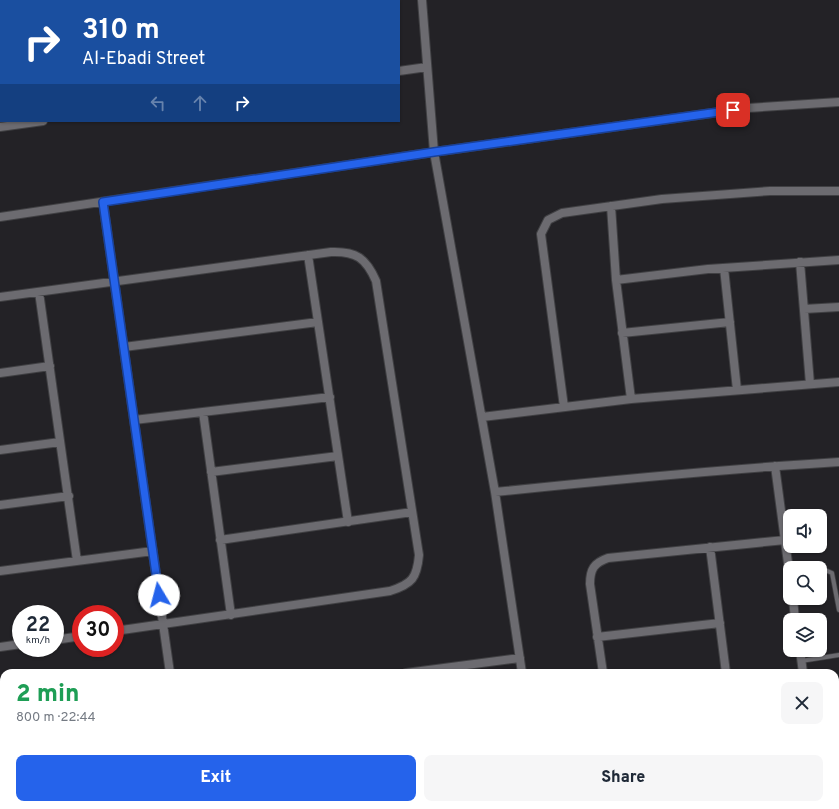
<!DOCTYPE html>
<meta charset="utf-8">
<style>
:root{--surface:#fff;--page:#f6f6f7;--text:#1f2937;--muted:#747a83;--accent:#2563eb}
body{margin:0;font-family:Overpass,sans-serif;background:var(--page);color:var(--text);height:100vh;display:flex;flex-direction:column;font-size:15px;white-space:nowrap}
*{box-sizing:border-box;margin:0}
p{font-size:13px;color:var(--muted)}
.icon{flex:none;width:22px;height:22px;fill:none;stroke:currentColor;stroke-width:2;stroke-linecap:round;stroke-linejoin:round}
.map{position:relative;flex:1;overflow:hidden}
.drawer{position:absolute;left:0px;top:669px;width:839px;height:140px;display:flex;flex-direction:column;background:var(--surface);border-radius:12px 12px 0 0;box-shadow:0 1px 3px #0004}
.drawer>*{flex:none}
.banner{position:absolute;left:0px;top:0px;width:400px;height:122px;box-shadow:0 1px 3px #0004;background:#1a4fa0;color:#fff;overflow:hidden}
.controls{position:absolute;left:783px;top:509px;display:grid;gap:8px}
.controls a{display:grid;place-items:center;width:44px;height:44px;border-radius:8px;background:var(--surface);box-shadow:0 1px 3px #0004;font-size:20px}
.speed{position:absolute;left:12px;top:605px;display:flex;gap:8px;font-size:20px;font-weight:700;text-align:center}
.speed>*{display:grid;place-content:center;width:52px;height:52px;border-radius:50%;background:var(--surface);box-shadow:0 1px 3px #0004;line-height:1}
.speed small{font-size:10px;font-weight:400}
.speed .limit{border:6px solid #d22;background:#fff;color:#111}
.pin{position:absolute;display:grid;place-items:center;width:34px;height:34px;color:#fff;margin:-17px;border-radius:8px;box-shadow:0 2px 6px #0006}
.me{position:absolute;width:44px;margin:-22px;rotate:352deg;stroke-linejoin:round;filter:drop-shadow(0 0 3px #0008)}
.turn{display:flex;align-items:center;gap:14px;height:84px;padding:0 16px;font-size:18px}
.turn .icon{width:52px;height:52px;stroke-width:2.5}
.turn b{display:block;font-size:28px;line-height:34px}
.lanes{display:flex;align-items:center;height:38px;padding:0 16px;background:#0003;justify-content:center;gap:20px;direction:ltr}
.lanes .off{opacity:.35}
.round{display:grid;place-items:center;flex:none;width:42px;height:42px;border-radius:8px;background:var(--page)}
.summary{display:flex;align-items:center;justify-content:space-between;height:68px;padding:0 16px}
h1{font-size:24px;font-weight:800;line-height:30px;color:#1e9e55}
.button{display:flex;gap:8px;margin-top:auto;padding:8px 16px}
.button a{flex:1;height:46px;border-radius:8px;background:var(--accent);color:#fff;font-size:16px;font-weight:800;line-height:46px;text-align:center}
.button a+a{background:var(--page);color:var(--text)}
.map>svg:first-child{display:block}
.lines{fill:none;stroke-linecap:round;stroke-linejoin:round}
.lane-casing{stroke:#404043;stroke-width:5.5}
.street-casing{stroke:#404043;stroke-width:10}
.lane{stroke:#6c6b70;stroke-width:4}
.street{stroke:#6c6b70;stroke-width:8}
.route-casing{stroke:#184099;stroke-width:10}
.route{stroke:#2563eb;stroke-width:7}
</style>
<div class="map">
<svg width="839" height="809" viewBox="0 0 839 809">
<rect width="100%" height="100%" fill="#232226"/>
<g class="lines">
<defs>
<path id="lane" d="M 820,571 L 825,570 L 832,573 L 839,610
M 801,661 L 839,655"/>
<path id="street" d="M 422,0 L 434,152 L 495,492 L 522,673
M 59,1 L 62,0
M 250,1 L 251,0
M 0,15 L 1,14
M 399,71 L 427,67
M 0,127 L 43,121
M 103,202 L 170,673
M 611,206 L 616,280 L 631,399
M 0,217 L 434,152 L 748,108 L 839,102
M 308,255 L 348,522
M 800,262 L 810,384
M 724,268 L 737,390
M 616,280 L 708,269 L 839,260
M 39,292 L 77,561
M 0,297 L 331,252 C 356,251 366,258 376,281 L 419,555 C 417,578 412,584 390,591 L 115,631
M 804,309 L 839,307
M 622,333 L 730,322
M 124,347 L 318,322
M 0,373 L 50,366
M 564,407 L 541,234 L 548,220 L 562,213 L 662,199 L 770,191 L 839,191
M 203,412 L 231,615
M 482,417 L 631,399 L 839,382
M 134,420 L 330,397
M 0,450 L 60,442
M 775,466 L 790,578
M 211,472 L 338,456
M 495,492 C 610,480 724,469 839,462
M 0,505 L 69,496
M 220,540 L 412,512
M 710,547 L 726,673
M 0,571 L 153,551
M 793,598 L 795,620
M 597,637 L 720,623
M 55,640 L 81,636
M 0,647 L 21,644
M 800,650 L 803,673
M 406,673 L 520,658
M 603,673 L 590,584 C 590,569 594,563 608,558 L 785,540
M 0,728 L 4,727
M 835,787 L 839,787
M 533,809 L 534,805
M 614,809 L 614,805
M 732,809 L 732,805
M 812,809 L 813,805"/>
</defs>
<!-- lane casing -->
<use href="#lane" class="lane-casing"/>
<!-- street casing -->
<use href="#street" class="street-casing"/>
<!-- lane -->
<use href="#lane" class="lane"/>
<!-- street -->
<use href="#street" class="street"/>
</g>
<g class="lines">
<defs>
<path id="route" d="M 159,595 L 103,202 L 434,152 L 733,110"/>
</defs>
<!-- route casing -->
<use href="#route" class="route-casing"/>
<!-- route -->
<use href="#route" class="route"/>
</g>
</svg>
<div class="controls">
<a><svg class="icon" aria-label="sound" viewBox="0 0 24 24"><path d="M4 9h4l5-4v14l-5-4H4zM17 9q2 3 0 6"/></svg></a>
<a><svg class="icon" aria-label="search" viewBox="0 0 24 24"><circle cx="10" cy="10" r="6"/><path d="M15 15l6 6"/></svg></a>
<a><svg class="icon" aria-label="layers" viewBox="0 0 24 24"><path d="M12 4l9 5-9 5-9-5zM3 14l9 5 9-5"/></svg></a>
</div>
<div class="speed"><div>22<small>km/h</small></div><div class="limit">30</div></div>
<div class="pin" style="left:733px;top:110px;background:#d93025"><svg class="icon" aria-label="arrive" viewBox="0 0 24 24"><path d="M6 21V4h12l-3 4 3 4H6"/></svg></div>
<svg class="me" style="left:159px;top:595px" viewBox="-20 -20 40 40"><circle r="19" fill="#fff"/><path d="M0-13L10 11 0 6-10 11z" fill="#2563eb"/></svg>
<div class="banner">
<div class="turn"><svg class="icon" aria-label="right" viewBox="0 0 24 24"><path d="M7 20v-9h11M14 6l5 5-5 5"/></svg><div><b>310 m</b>Al-Ebadi Street</div></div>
<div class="lanes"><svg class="icon off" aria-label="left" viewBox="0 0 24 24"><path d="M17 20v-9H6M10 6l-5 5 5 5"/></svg><svg class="icon off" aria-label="ahead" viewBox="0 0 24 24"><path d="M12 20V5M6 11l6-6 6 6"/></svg><svg class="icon" aria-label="right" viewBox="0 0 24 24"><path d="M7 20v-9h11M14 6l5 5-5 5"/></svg></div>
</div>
<section class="drawer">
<div class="summary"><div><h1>2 min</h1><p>800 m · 22:44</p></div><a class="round"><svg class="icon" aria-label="close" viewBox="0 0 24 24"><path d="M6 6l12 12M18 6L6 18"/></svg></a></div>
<div class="button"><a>Exit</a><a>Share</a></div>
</section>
</div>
